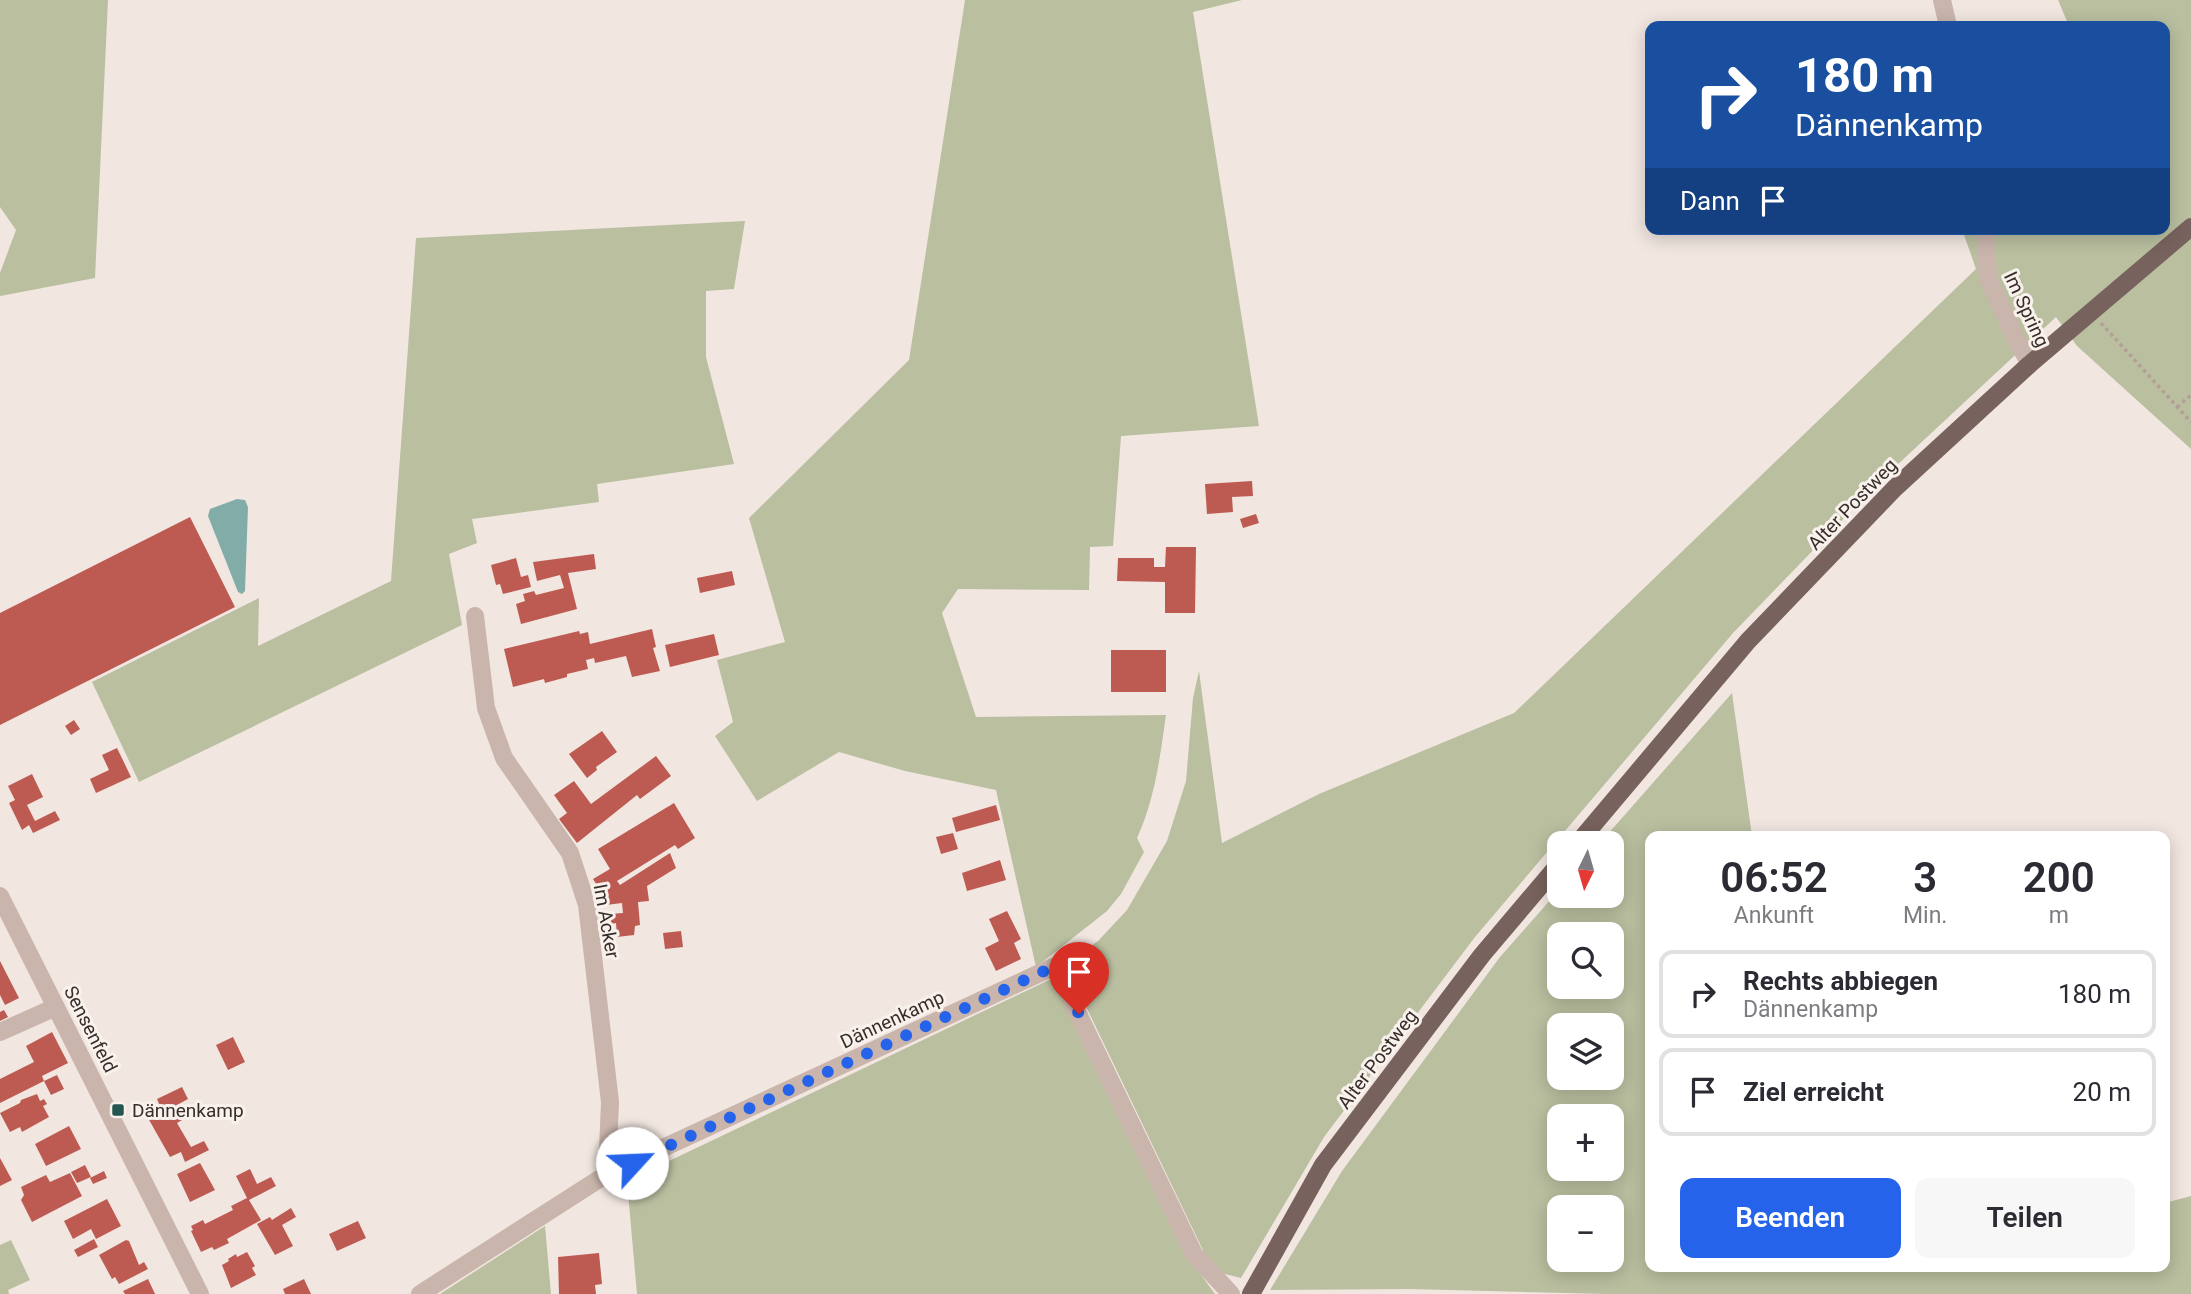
<!DOCTYPE html>
<html lang="de">
<meta charset="utf-8">
<style>
:root{--surface:#fff;--page:#f7f7f7;--text:#2b2b33;--muted:#7c7c81;--line:#e1e1e2;--accent:#2563eb}
body{margin:0;font-family:Roboto,sans-serif;background:var(--page);color:var(--text);height:100vh;display:flex;flex-direction:column;font-size:26px;white-space:nowrap}
*{box-sizing:border-box;margin:0}
p{font-size:23px;color:var(--muted)}
.icon{flex:none;width:38px;height:38px;fill:none;stroke:currentColor;stroke-width:2;stroke-linecap:round;stroke-linejoin:round}
.map{position:relative;flex:1;overflow:hidden}
.drawer{position:absolute;left:1645px;top:831px;width:525px;height:441px;display:flex;flex-direction:column;background:var(--surface);border-radius:14px;box-shadow:0 4px 18px #0003}
.drawer>*{flex:none}
.guide{position:absolute;left:1645px;top:21px;width:525px;height:214px;border-radius:14px;box-shadow:0 4px 18px #0003;background:#1a4fa0;color:#fff;overflow:hidden}
.needle{width:46px;rotate:185deg}
.fabs{position:absolute;left:1547px;top:831px;display:grid;gap:14px}
.fabs a{display:grid;place-items:center;width:77px;height:77px;border-radius:14px;background:var(--surface);box-shadow:0 4px 18px #0003;font-size:35px}
.pin{position:absolute;display:grid;place-items:center;width:60px;height:60px;color:#fff;margin:-72px -30px;border-radius:50% 50% 50% 0;rotate:-45deg;box-shadow:0 0 7px #0007}
.pin .icon{rotate:45deg}
.me{position:absolute;width:77px;margin:-38px;rotate:65deg;stroke-linejoin:round;filter:drop-shadow(0 0 5px #0008)}
.turn{display:flex;align-items:center;gap:24px;height:147px;padding:0 35px;font-size:32px}
.turn .icon{width:91px;height:91px;stroke-width:2.5}
.turn b{display:block;font-size:49px;line-height:60px}
.then{display:flex;align-items:center;height:66px;padding:0 35px;background:#0003;gap:14px;font-size:26px}
.eta{display:flex;justify-content:space-evenly;align-items:center;height:119px;text-align:center}
.eta b{font-size:42px;font-weight:600;line-height:49px}
.cta{display:flex;gap:14px;margin-top:auto;padding:14px 35px}
.cta a{flex:1;height:80px;border-radius:14px;background:var(--accent);color:#fff;font-size:28px;font-weight:600;line-height:80px;text-align:center}
.cta a+a{background:var(--page);color:var(--text)}
ul{padding:0;list-style:none}
li{display:flex;align-items:center;gap:21px;height:88px;margin:0 14px 10px;padding:0 21px;border:4px solid var(--line);border-radius:14px}
li div{flex:1}
li b{display:block;font-size:26px}
li em{font-style:normal}
.map>svg:first-child{display:block}
.green{fill:#babfa0;fill-rule:evenodd}
.water{fill:#81aca7}
.building{fill:#bd5b52}
.lines{fill:none;stroke-linecap:round;stroke-linejoin:round}
.path{stroke:#b49f96;stroke-width:3.5;stroke-dasharray:3.5 3.5;stroke-linecap:butt}
.minor{stroke:#c9b5ac;stroke-width:18}
.major{stroke:#78625d;stroke-width:18}
.route{stroke:#2563eb;stroke-width:12;stroke-dasharray:0 21.6}
.poi-dot{fill:#235651;stroke:#f9f1ec;stroke-width:2.5}
.labels{text-anchor:middle;stroke-width:6;stroke-linejoin:round;paint-order:stroke}
.street-label{font-size:19px;fill:#372d2a;stroke:#f9f1ec}
.poi-label{font-size:19px;fill:#372d2a;stroke:#f9f1ec;text-anchor:start}
</style>
<div class="map">
<svg width="2191" height="1294" viewBox="0 0 2191 1294">
<rect width="100%" height="100%" fill="#f1e6e0"/>
<!-- green -->
<path class="green" d="M 0,0 L 108,0 L 95,278 L 0,296 L 0,273 L 16,230 L 0,207 Z
M 965,0 L 1242,0 L 1193,12 L 1259,426 L 1121,436 L 1113,546 L 1090,547 L 1089,590 L 958,589 L 942,613 L 976,717 L 1166,715 C 1160,757 1155,799 1137,838 L 1144,852 L 1121,894 L 1107,911 L 1036,967 L 996,790 L 905,771 L 839,752 L 757,801 L 715,736 L 733,722 L 717,660 L 785,642 L 749,518 L 909,360 Z
M 2058,0 L 2191,0 L 2191,449 L 2077,346 L 2056,317 L 1882,479 L 1733,633 L 1475,937 L 1324,1137 L 1241,1278 L 1213,1271 L 1068,969 L 1076,956 L 1098,941 L 1127,910 L 1167,841 L 1186,781 L 1193,698 L 1199,671 L 1222,843 L 1319,794 L 1514,713 L 1976,269 L 1962,229 L 2165,229 L 2165,26 L 2069,26 Z
M 745,221 L 734,289 L 706,291 L 706,357 L 734,464 L 597,484 L 599,502 L 472,519 L 477,543 L 449,554 L 462,625 L 139,782 L 92,682 L 259,598 L 258,646 L 391,581 L 416,238 Z
M 1732,693 L 1752,836 L 1650,836 L 1650,1267 L 2165,1267 L 2165,1203 L 2191,1196 L 2191,1294 L 1605,1294 L 1410,1289 L 1270,1290 L 1342,1171 L 1500,957 L 1559,890 L 1559,896 L 1612,896 L 1612,844 L 1600,843 ZM 1559,934 L 1612,934 L 1612,987 L 1559,987 ZM 1559,1026 L 1612,1026 L 1612,1078 L 1559,1078 ZM 1559,1116 L 1612,1116 L 1612,1169 L 1559,1169 ZM 1559,1208 L 1612,1208 L 1612,1260 L 1559,1260 Z
M 1053,978 L 1189,1258 L 1215,1294 L 637,1294 L 627,1181 Z
M 545,1226 L 551,1294 L 440,1294 Z
M 11,1240 L 30,1280 L 8,1290 L 9,1294 L 0,1294 L 0,1245 Z"/>
<!-- water -->
<path class="water" d="M 237,499 L 245,500 L 248,507 L 245,591 L 242,594 L 238,592 L 208,516 L 210,509 Z"/>
<!-- building -->
<path class="building" d="M 1252,481 L 1253,496 L 1232,497 L 1233,512 L 1207,514 L 1205,484 Z
M 1256,514 L 1259,523 L 1243,528 L 1240,519 Z
M 190,517 L 235,607 L 0,725 L 0,613 Z
M 1166,547 L 1196,547 L 1195,613 L 1165,613 L 1165,582 L 1117,581 L 1118,558 L 1154,558 L 1154,567 L 1165,567 Z
M 594,554 L 596,569 L 568,573 L 577,609 L 521,624 L 516,604 L 525,601 L 523,594 L 534,591 L 536,595 L 564,588 L 560,575 L 537,581 L 533,562 Z
M 516,558 L 521,577 L 528,575 L 531,587 L 503,594 L 500,584 L 496,585 L 491,565 Z
M 732,571 L 735,585 L 700,593 L 697,578 Z
M 652,629 L 656,647 L 653,648 L 660,671 L 632,677 L 626,656 L 595,663 L 594,658 L 586,660 L 588,669 L 567,674 L 567,677 L 545,683 L 544,679 L 513,687 L 504,649 L 579,631 L 580,634 L 588,632 L 590,644 Z
M 714,634 L 719,655 L 670,667 L 665,645 Z
M 1111,650 L 1166,650 L 1166,692 L 1111,692 Z
M 74,720 L 80,729 L 71,735 L 65,726 Z
M 602,731 L 617,752 L 596,767 L 597,770 L 587,778 L 569,754 Z
M 117,748 L 131,777 L 96,793 L 90,779 L 109,770 L 102,755 Z
M 656,756 L 671,776 L 640,799 L 637,795 L 577,843 L 559,819 L 567,813 L 554,795 L 574,781 L 591,804 Z
M 32,774 L 43,797 L 27,805 L 35,821 L 55,811 L 60,820 L 33,833 L 29,825 L 22,830 L 9,803 L 15,800 L 8,786 Z
M 674,803 L 695,838 L 678,849 L 675,845 L 617,881 L 620,885 L 670,853 L 676,868 L 647,886 L 649,901 L 638,902 L 640,925 L 635,926 L 634,935 L 617,937 L 616,923 L 611,924 L 610,914 L 623,913 L 622,903 L 598,906 L 597,899 L 603,895 L 593,879 L 610,869 L 598,849 Z
M 996,805 L 1000,820 L 956,832 L 952,818 Z
M 953,833 L 958,849 L 941,854 L 936,837 Z
M 1000,860 L 1006,880 L 967,891 L 962,873 Z
M 1007,911 L 1021,939 L 1014,943 L 1021,959 L 996,971 L 985,948 L 999,941 L 989,919 Z
M 681,931 L 683,947 L 665,949 L 663,933 Z
M 0,961 L 19,998 L 5,1005 L 0,995 Z
M 4,1010 L 8,1017 L 0,1021 L 0,1012 Z
M 52,1032 L 68,1063 L 42,1076 L 44,1081 L 57,1075 L 64,1089 L 51,1095 L 44,1081 L 0,1103 L 0,1079 L 34,1062 L 26,1046 Z
M 233,1037 L 245,1062 L 228,1070 L 216,1045 Z
M 182,1087 L 188,1099 L 175,1106 L 182,1120 L 177,1123 L 191,1147 L 204,1141 L 209,1150 L 185,1162 L 181,1152 L 170,1157 L 148,1118 L 162,1111 L 157,1099 Z
M 37,1094 L 40,1101 L 44,1099 L 47,1104 L 43,1106 L 49,1117 L 22,1132 L 20,1127 L 10,1132 L 0,1113 L 20,1103 L 21,1100 Z
M 69,1126 L 81,1149 L 46,1166 L 35,1144 Z
M 0,1158 L 12,1180 L 0,1186 Z
M 200,1163 L 215,1190 L 190,1202 L 177,1174 Z
M 85,1165 L 91,1177 L 77,1183 L 71,1172 Z
M 250,1169 L 257,1184 L 271,1177 L 276,1186 L 249,1200 L 261,1220 L 227,1239 L 229,1243 L 214,1250 L 212,1247 L 201,1252 L 191,1231 L 193,1230 L 191,1226 L 203,1220 L 205,1224 L 233,1210 L 231,1206 L 247,1198 L 236,1176 Z
M 104,1171 L 107,1178 L 93,1184 L 90,1178 Z
M 70,1173 L 82,1196 L 32,1222 L 21,1200 L 24,1195 L 21,1187 L 46,1175 L 50,1182 Z
M 107,1199 L 121,1226 L 96,1239 L 91,1229 L 73,1239 L 64,1221 Z
M 291,1208 L 296,1217 L 282,1225 L 293,1246 L 275,1255 L 257,1224 L 270,1217 L 272,1220 Z
M 358,1221 L 366,1238 L 337,1251 L 329,1234 Z
M 94,1239 L 98,1247 L 78,1257 L 74,1250 Z
M 126,1240 L 129,1241 L 139,1265 L 144,1262 L 148,1269 L 119,1284 L 115,1277 L 112,1279 L 99,1255 Z
M 247,1252 L 255,1266 L 252,1268 L 256,1275 L 231,1288 L 222,1265 L 229,1261 L 228,1259 L 236,1254 L 237,1257 Z
M 599,1253 L 602,1284 L 595,1285 L 596,1294 L 559,1294 L 558,1257 Z
M 148,1279 L 155,1294 L 125,1294 L 123,1291 Z
M 304,1279 L 311,1294 L 285,1294 L 283,1289 Z"/>
<g class="lines">
<!-- path -->
<path class="path" d="M 2101,323 L 2191,422
M 2177,407 L 2191,395"/>
<!-- minor -->
<path class="minor" d="M 1942,0 L 1948,26
M 1985,229 L 1988,279 L 2016,339 L 2030,364
M 475,616 L 486,708 L 504,758 L 570,853 L 587,905 L 610,1102 L 607,1174
M 0,896 L 200,1294
M 0,1032 L 56,1007
M 420,1294 L 607,1174 L 1055,966 L 1194,1254 L 1231,1294"/>
<!-- major -->
<path class="major" d="M 1577,844 L 1748,641 L 1895,488 L 2030,364 L 2191,227
M 1251,1294 L 1323,1165 L 1482,955 L 1559,864"/>
</g>
<g class="lines">
<!-- route -->
<path class="route" d="M 632,1163 L 1055,966 L 1079,1014"/>
</g>
<!-- markers -->
<rect class="poi-dot" x="111" y="1103" width="14" height="14" rx="3.5"/>
<g class="labels">
<!-- street labels -->
<g class="street-label">
<text transform="translate(2027 309) rotate(65)" y="7">Im Spring</text>
<text transform="translate(1852 504) rotate(-46)" y="7">Alter Postweg</text>
<text transform="translate(607 921) rotate(80)" y="7">Im Acker</text>
<text transform="translate(892 1019) rotate(-25)" y="7">Dännenkamp</text>
<text transform="translate(91 1029) rotate(63)" y="7">Sensenfeld</text>
<text transform="translate(1377 1059) rotate(-53)" y="7">Alter Postweg</text>
</g>
<!-- poi labels -->
<g class="poi-label">
<text x="132" y="1117">Dännenkamp</text>
</g>
</g>
</svg>
<div class="fabs">
<a><svg class="needle" viewBox="-14 -14 28 28"><path d="M0-13l5 13h-10z" fill="#e53935"/><path d="M0 13l5-13h-10z" fill="#7c7c81"/></svg></a>
<a><svg class="icon" aria-label="search" viewBox="0 0 24 24"><circle cx="10" cy="10" r="6"/><path d="M15 15l6 6"/></svg></a>
<a><svg class="icon" aria-label="layers" viewBox="0 0 24 24"><path d="M12 4l9 5-9 5-9-5zM3 14l9 5 9-5"/></svg></a>
<a>+</a>
<a>−</a>
</div>
<div class="pin" style="left:1079px;top:1014px;background:#d93025"><svg class="icon" aria-label="arrive" viewBox="0 0 24 24"><path d="M6 21V4h12l-3 4 3 4H6"/></svg></div>
<svg class="me" style="left:632px;top:1163px" viewBox="-20 -20 40 40"><circle r="19" fill="#fff"/><path d="M0-13L10 11 0 6-10 11z" fill="#2563eb"/></svg>
<div class="guide">
<div class="turn"><svg class="icon" aria-label="right" viewBox="0 0 24 24"><path d="M7 20v-9h11M14 6l5 5-5 5"/></svg><div><b>180 m</b>Dännenkamp</div></div>
<div class="then">Dann<svg class="icon" aria-label="arrive" viewBox="0 0 24 24"><path d="M6 21V4h12l-3 4 3 4H6"/></svg></div>
</div>
<section class="drawer">
<div class="eta">
<div><b>06:52</b><p>Ankunft</p></div>
<div><b>3</b><p>Min.</p></div>
<div><b>200</b><p>m</p></div>
</div>
<ul>
<li><svg class="icon" aria-label="right" viewBox="0 0 24 24"><path d="M7 20v-9h11M14 6l5 5-5 5"/></svg><div><b>Rechts abbiegen</b><p>Dännenkamp</p></div><em>180 m</em></li>
<li><svg class="icon" aria-label="arrive" viewBox="0 0 24 24"><path d="M6 21V4h12l-3 4 3 4H6"/></svg><div><b>Ziel erreicht</b></div><em>20 m</em></li>
</ul>
<div class="cta"><a>Beenden</a><a>Teilen</a></div>
</section>
</div>
